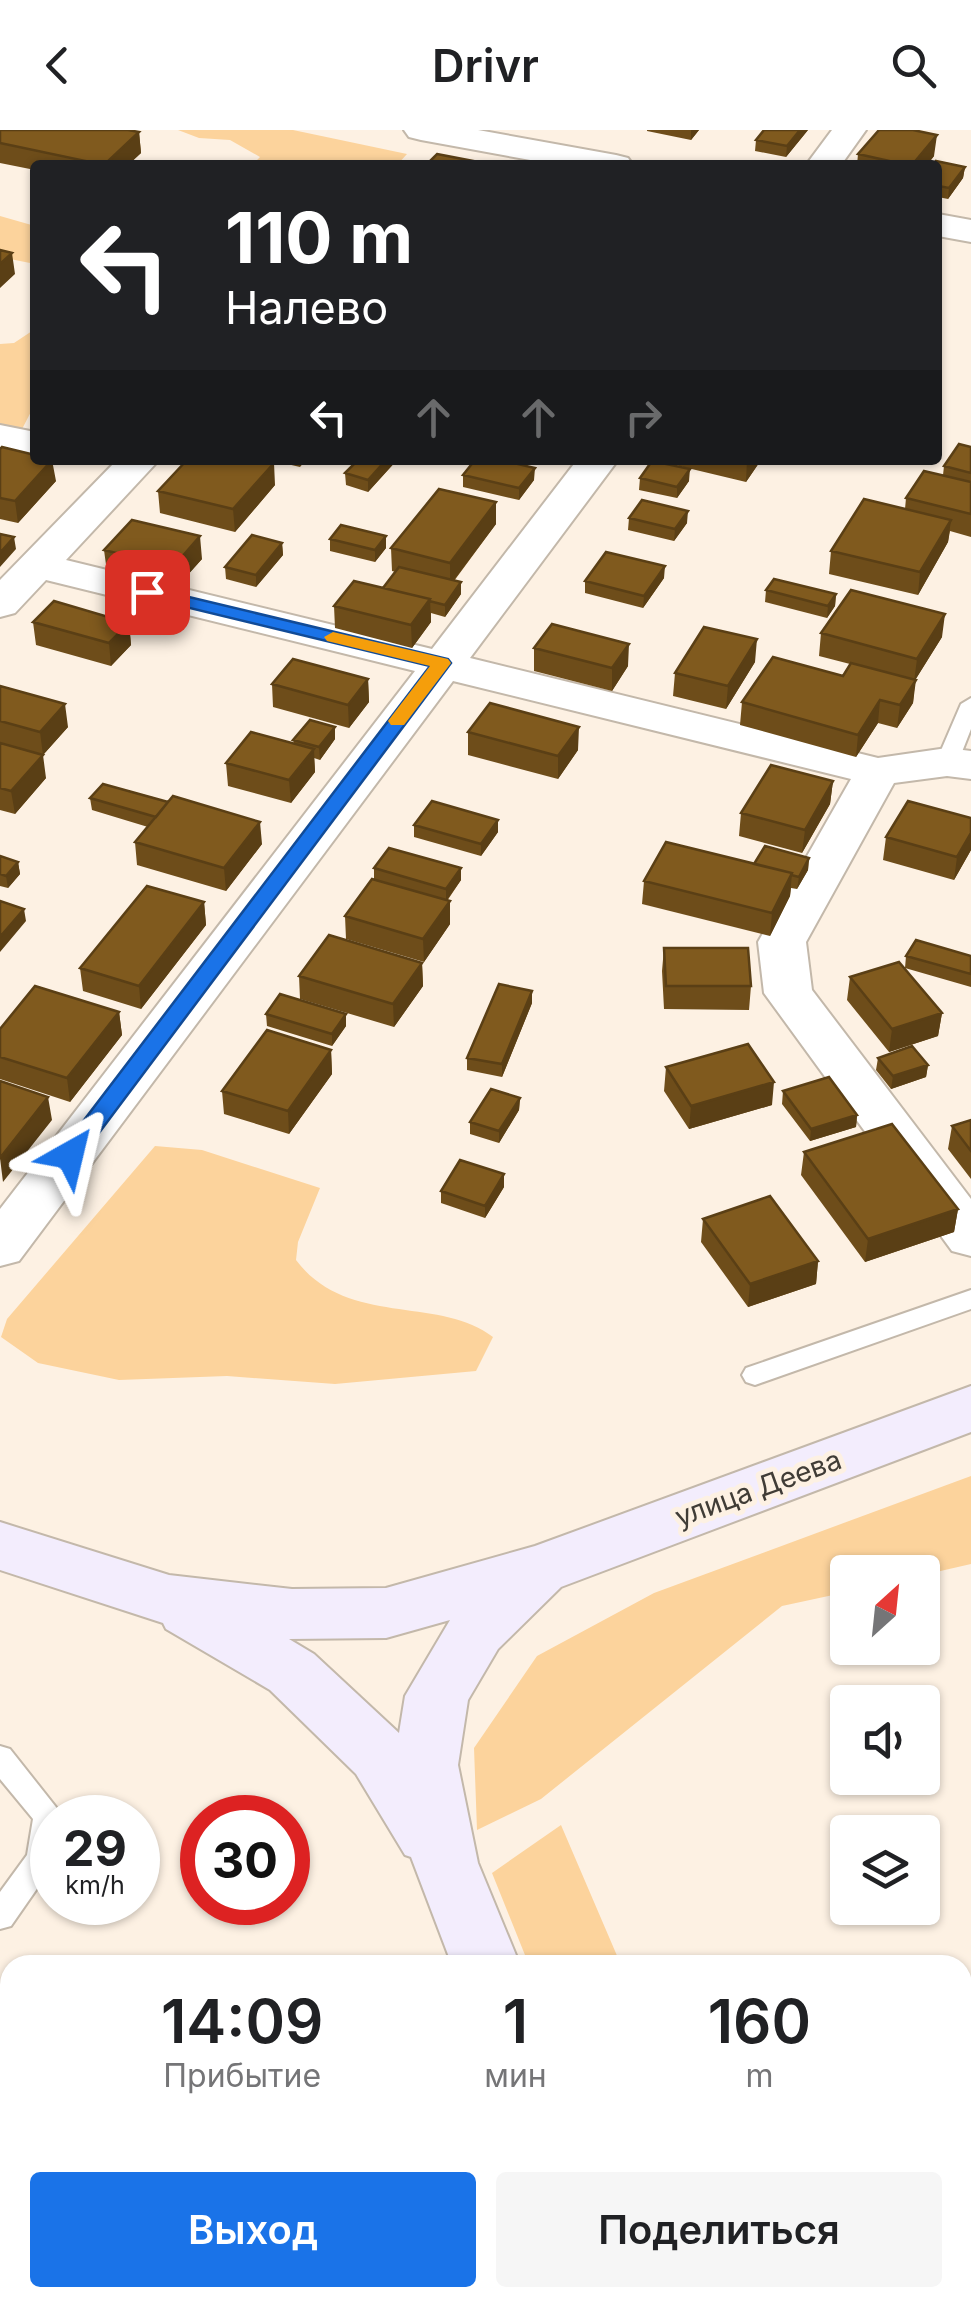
<!DOCTYPE html>
<html lang="ru">
<meta charset="utf-8">
<style>
:root{--surface:#fff;--page:#f6f6f6;--text:#202124;--muted:#757577;--accent:#1a73e8}
body{margin:0;font-family:Inter,sans-serif;background:var(--page);color:var(--text);height:100vh;display:flex;flex-direction:column;font-size:38px;white-space:nowrap}
*{box-sizing:border-box;margin:0}
p{font-size:32px;color:var(--muted)}
.icon{flex:none;width:55px;height:55px;fill:none;stroke:currentColor;stroke-width:2;stroke-linecap:round;stroke-linejoin:round}
.map{position:relative;flex:1;overflow:hidden}
.sheet{position:absolute;left:0px;top:1825px;width:972px;height:352px;display:flex;flex-direction:column;background:var(--surface);border-radius:30px 30px 0 0;box-shadow:0 2px 8px #0004}
.sheet>*{flex:none}
.hud{position:absolute;left:30px;top:30px;width:912px;height:305px;border-radius:10px;box-shadow:0 2px 8px #0004;background:#202124;color:#fff;overflow:hidden}
.needle{width:65px;rotate:27deg}
.fabs{position:absolute;left:830px;top:1425px;display:grid;gap:20px}
.fabs a{display:grid;place-items:center;width:110px;height:110px;border-radius:10px;background:var(--surface);box-shadow:0 2px 8px #0004;font-size:50px}
.speed{position:absolute;left:30px;top:1665px;display:flex;gap:20px;font-size:50px;font-weight:700;text-align:center}
.speed>*{display:grid;place-content:center;width:130px;height:130px;border-radius:50%;background:var(--surface);box-shadow:0 2px 8px #0004;line-height:1}
.speed small{font-size:25px;font-weight:400}
.speed .limit{border:15px solid #d22;background:#fff;color:#111}
.pin{position:absolute;display:grid;place-items:center;width:85px;height:85px;color:#fff;margin:-42px;border-radius:20px;box-shadow:0 5px 15px #0006}
.me{position:absolute;width:110px;margin:-55px;rotate:37deg;stroke-linejoin:round;filter:drop-shadow(0 0 8px #0008)}
.turn{display:flex;align-items:center;gap:35px;height:210px;padding:0 30px;font-size:45px}
.turn .icon{width:130px;height:130px;stroke-width:2.5}
.turn b{display:block;font-size:70px;line-height:85px}
.lanes{display:flex;align-items:center;height:95px;padding:0 30px;background:#0003;justify-content:center;gap:50px;direction:ltr}
.lanes .off{opacity:.35}
.eta{display:flex;justify-content:space-evenly;align-items:center;height:170px;text-align:center}
.eta b{font-size:60px;font-weight:600;line-height:70px}
.action{display:flex;gap:20px;margin-top:auto;padding:20px 30px}
.action a{flex:1;height:115px;border-radius:10px;background:var(--accent);color:#fff;font-size:40px;font-weight:600;line-height:115px;text-align:center}
.action a+a{background:var(--page);color:var(--text)}
header{display:flex;justify-content:space-between;align-items:center;height:130px;padding:0 30px;background:var(--surface);font-size:45px;font-weight:600}
.map>svg:first-child{display:block}
.green{fill:#fcd39c}
.lines{fill:none;stroke-linecap:round;stroke-linejoin:round}
.lane-casing{stroke:#c3b8aa;stroke-width:4}
.street-casing{stroke:#c3b8aa;stroke-width:4}
.secondary-casing{stroke:#c3b8aa;stroke-width:4}
.lane{fill:#fff;fill-rule:evenodd}
.street{fill:#fff;fill-rule:evenodd}
.secondary{fill:#f3edfd;fill-rule:evenodd}
.wall{fill:#6e4d1a}
.shaded-wall{fill:#5a3f15}
.building{fill:#805a1e;stroke:#5a3f15;stroke-width:2.5}
.route{fill:#1a73e8;stroke:#114b97;stroke-width:2.5}
.slow{fill:#f59e0b}
.labels{text-anchor:middle;stroke-width:10;stroke-linejoin:round;paint-order:stroke}
.street-label{font-size:28px;fill:#403c36;stroke:#fdf1e3}
</style>
<header><svg class="icon" aria-label="back" viewBox="0 0 24 24"><path d="M15 5l-7 7 7 7"/></svg>Drivr<svg class="icon" aria-label="search" viewBox="0 0 24 24"><circle cx="10" cy="10" r="6"/><path d="M15 15l6 6"/></svg></header>
<div class="map">
<svg width="971" height="2177" viewBox="0 0 971 2177">
<rect width="100%" height="100%" fill="#fdf1e3"/>
<!-- green -->
<path class="green" d="M 178,0 L 293,0 L 407,24 L 397,35 L 252,35 L 260,27 L 230,10 L 199,8 Z
M 0,86 L 35,96 L 35,134 L 0,127 Z
M 35,199 L 35,274 L 20,303 L 0,299 L 0,214 L 14,213 Z
M 155,1016 L 202,1020 L 320,1058 L 298,1112 L 296,1130 C 347,1198 439,1165 493,1207 L 476,1241 L 335,1254 L 227,1246 L 119,1250 L 38,1233 L 1,1207 L 7,1189 Z
M 971,1346 L 971,1434 L 923,1445 L 848,1442 L 847,1462 L 782,1476 L 541,1669 L 477,1700 L 474,1618 L 537,1526 L 654,1463 Z
M 561,1695 L 621,1835 L 529,1835 L 492,1743 Z"/>
<g class="lines">
<defs>
<path id="lane" d="M 971,568 L 971,599 L 958,632 L 955,637 L 939,637 L 936,632 L 961,574 Z
M 971,1160 L 971,1179 L 755,1255 L 746,1252 L 742,1245 L 746,1238 Z
M 0,1616 L 10,1619 L 63,1686 L 52,1688 L 52,1737 L 11,1796 L 0,1799 L 0,1762 L 27,1725 L 33,1689 L 0,1649 Z"/>
<path id="street" d="M 404,0 L 478,0 L 616,25 L 628,28 L 633,35 L 558,35 L 421,10 L 409,7 Z
M 832,0 L 866,0 L 841,35 L 806,35 Z
M 938,84 L 971,90 L 971,112 L 938,106 Z
M 0,295 L 35,302 L 35,326 L 0,319 Z
M 117,330 L 159,330 L 66,430 L 432,519 L 577,330 L 618,330 L 470,528 L 878,628 L 947,618 L 971,621 L 971,649 L 947,646 L 894,653 L 806,812 L 812,860 L 971,1069 L 971,1126 L 952,1121 L 764,863 L 758,812 L 851,649 L 453,551 L 19,1131 L 0,1136 L 0,1079 L 415,541 L 46,450 L 15,483 L 0,487 L 0,450 Z"/>
<path id="secondary" d="M 971,1256 L 971,1302 L 561,1457 L 498,1519 L 468,1570 L 458,1635 L 478,1733 L 520,1835 L 452,1835 L 411,1727 L 405,1725 L 356,1644 L 270,1560 L 166,1499 L 163,1493 L 0,1440 L 0,1392 L 169,1445 L 292,1459 L 386,1458 L 535,1416 ZM 450,1490 L 405,1566 L 399,1603 L 314,1524 L 289,1509 L 386,1508 Z
M 584,2168 L 658,2168 L 662,2177 L 588,2177 Z"/>
</defs>
<!-- lane casing -->
<use href="#lane" class="lane-casing"/>
<!-- street casing -->
<use href="#street" class="street-casing"/>
<!-- secondary casing -->
<use href="#secondary" class="secondary-casing"/>
<!-- lane -->
<use href="#lane" class="lane"/>
<!-- street -->
<use href="#street" class="street"/>
<!-- secondary -->
<use href="#secondary" class="secondary"/>
</g>
<!-- wall -->
<path class="wall" d="M 0,0 L 139,2 L 141,23 L 128,35 L 35,35 L 35,40 L 0,33 Z
M 647,0 L 699,0 L 691,10 L 647,1 Z
M 808,0 L 786,27 L 755,21 L 756,10 Z
M 879,0 L 919,0 L 934,26 L 927,35 L 857,35 L 858,24 Z
M 938,35 L 965,37 L 963,48 L 948,69 L 938,67 Z
M 971,317 L 971,407 L 950,401 L 948,412 L 918,465 L 829,444 L 831,421 L 905,379 L 906,368 L 943,345 L 944,336 Z
M 0,319 L 56,351 L 18,393 L 0,389 Z
M 270,330 L 306,330 L 300,337 Z
M 397,330 L 368,362 L 346,355 L 345,343 Z
M 534,330 L 556,330 L 553,334 Z
M 675,330 L 761,330 L 746,352 L 675,335 Z
M 463,345 L 534,350 L 519,370 L 463,357 Z
M 640,348 L 689,351 L 677,368 L 639,360 Z
M 275,355 L 235,402 L 160,383 L 158,361 Z
M 496,372 L 496,394 L 454,451 L 461,464 L 445,487 L 431,483 L 431,492 L 412,518 L 335,498 L 334,476 L 383,458 L 396,442 L 392,441 L 391,418 Z
M 629,388 L 687,393 L 674,411 L 628,400 Z
M 330,409 L 386,418 L 375,432 L 330,421 Z
M 282,413 L 283,425 L 256,457 L 226,449 L 225,437 Z
M 104,420 L 202,429 L 175,459 L 107,442 Z
M 664,448 L 643,478 L 585,463 L 585,451 Z
M 766,460 L 836,464 L 835,476 L 827,488 L 765,472 Z
M 33,492 L 129,493 L 131,515 L 111,536 L 36,515 Z
M 821,503 L 942,507 L 915,550 L 913,573 L 897,598 L 878,593 L 856,627 L 740,595 L 742,572 L 843,546 L 850,534 L 819,526 Z
M 534,518 L 628,536 L 612,561 L 534,541 Z
M 755,532 L 726,579 L 673,566 L 675,543 Z
M 368,549 L 369,572 L 349,598 L 273,577 L 272,554 Z
M 0,556 L 68,597 L 43,625 L 0,613 Z
M 468,602 L 578,620 L 558,649 L 468,625 Z
M 335,609 L 320,630 L 314,628 L 315,642 L 291,673 L 228,656 L 226,633 L 294,613 L 293,610 Z
M 0,613 L 46,648 L 15,684 L 0,680 Z
M 833,651 L 830,674 L 802,723 L 739,706 L 741,683 Z
M 90,668 L 262,714 L 226,761 L 137,735 L 135,712 L 148,697 L 92,680 Z
M 498,690 L 498,702 L 481,726 L 414,707 L 414,695 Z
M 971,703 L 971,720 L 954,750 L 883,730 L 886,707 Z
M 0,726 L 18,732 L 20,744 L 8,758 L 0,756 Z
M 809,728 L 808,740 L 797,759 L 791,758 L 790,766 L 770,806 L 642,774 L 644,751 L 754,734 Z
M 374,738 L 461,738 L 461,750 L 447,771 L 450,771 L 450,794 L 424,832 L 346,809 L 345,786 L 374,750 Z
M 204,772 L 206,795 L 141,879 L 83,861 L 80,838 Z
M 664,818 L 751,856 L 749,880 L 664,879 L 662,841 Z
M 906,826 L 971,826 L 971,857 L 905,838 Z
M 422,833 L 423,856 L 394,897 L 300,869 L 299,846 Z
M 850,847 L 942,883 L 938,906 L 889,922 L 847,870 Z
M 532,861 L 532,873 L 502,947 L 467,940 L 467,928 Z
M 119,882 L 122,905 L 70,972 L 0,949 L 0,899 Z
M 266,884 L 346,896 L 332,916 L 267,896 Z
M 331,920 L 332,944 L 289,1004 L 224,984 L 222,961 Z
M 878,928 L 928,935 L 926,947 L 891,959 L 876,940 Z
M 666,937 L 772,975 L 689,999 L 664,961 Z
M 783,961 L 857,985 L 856,997 L 810,1011 L 782,974 Z
M 520,968 L 519,980 L 499,1013 L 470,1004 L 470,992 Z
M 971,990 L 971,1049 L 948,1019 L 952,996 Z
M 804,1022 L 958,1079 L 954,1102 L 865,1132 L 801,1045 Z
M 504,1057 L 485,1088 L 441,1073 L 441,1061 Z
M 703,1089 L 818,1131 L 816,1154 L 748,1177 L 701,1112 Z"/>
<!-- shaded-wall -->
<path class="shaded-wall" d="M 691,0 L 699,0 L 691,10 Z
M 800,0 L 808,0 L 786,27 L 787,16 Z
M 139,2 L 141,23 L 128,35 L 104,35 Z
M 937,5 L 934,26 L 927,35 L 912,35 Z
M 965,37 L 963,48 L 948,69 L 949,58 Z
M 12,123 L 15,144 L 0,158 L 0,134 Z
M 52,330 L 56,351 L 18,393 L 15,371 Z
M 386,330 L 397,330 L 368,362 L 368,350 Z
M 747,330 L 761,330 L 746,352 Z
M 274,333 L 275,355 L 235,402 L 233,379 Z
M 535,338 L 534,350 L 519,370 L 519,358 Z
M 690,339 L 689,351 L 677,368 L 677,357 Z
M 496,372 L 496,394 L 450,455 L 450,433 Z
M 688,381 L 687,393 L 674,411 L 675,399 Z
M 951,390 L 948,412 L 918,465 L 920,442 Z
M 200,406 L 202,429 L 175,459 L 173,437 Z
M 386,406 L 386,418 L 375,432 L 375,420 Z
M 14,407 L 16,419 L 0,437 L 0,423 Z
M 282,413 L 283,425 L 256,457 L 256,445 Z
M 665,436 L 664,448 L 643,478 L 644,466 Z
M 461,452 L 461,464 L 445,487 L 445,475 Z
M 836,464 L 835,476 L 827,488 L 828,476 Z
M 430,469 L 431,492 L 412,518 L 411,495 Z
M 945,484 L 942,507 L 914,552 L 917,529 Z
M 129,493 L 131,515 L 111,536 L 109,513 Z
M 757,509 L 755,532 L 726,579 L 728,556 Z
M 629,514 L 628,536 L 612,561 L 612,538 Z
M 368,549 L 369,572 L 349,598 L 348,575 Z
M 916,550 L 913,573 L 897,598 L 900,575 Z
M 880,570 L 878,593 L 856,627 L 858,605 Z
M 65,574 L 68,597 L 43,625 L 40,602 Z
M 335,597 L 335,609 L 320,630 L 319,617 Z
M 579,597 L 578,620 L 558,649 L 558,626 Z
M 314,619 L 315,642 L 291,673 L 289,650 Z
M 43,625 L 46,648 L 15,684 L 11,661 Z
M 833,651 L 830,674 L 802,723 L 805,700 Z
M 498,690 L 498,702 L 481,726 L 481,714 Z
M 260,692 L 262,714 L 226,761 L 224,738 Z
M 971,703 L 971,720 L 954,750 L 957,727 Z
M 809,728 L 808,740 L 797,759 L 799,747 Z
M 18,732 L 20,744 L 8,758 L 6,746 Z
M 461,738 L 461,750 L 446,771 L 446,759 Z
M 792,743 L 790,766 L 770,806 L 772,783 Z
M 450,771 L 450,794 L 424,832 L 423,809 Z
M 204,772 L 206,795 L 141,879 L 139,856 Z
M 24,779 L 26,791 L 0,822 L 0,807 Z
M 422,833 L 423,856 L 394,897 L 393,874 Z
M 532,861 L 532,873 L 502,947 L 502,934 Z
M 119,882 L 122,905 L 70,972 L 67,948 Z
M 942,883 L 938,906 L 889,922 L 892,899 Z
M 346,884 L 346,896 L 332,916 L 332,904 Z
M 331,920 L 332,944 L 289,1004 L 288,981 Z
M 928,935 L 926,947 L 891,959 L 893,946 Z
M 774,952 L 772,975 L 689,999 L 691,976 Z
M 48,967 L 52,990 L 3,1052 L 0,1028 Z
M 520,968 L 519,980 L 499,1013 L 499,1001 Z
M 857,985 L 856,997 L 810,1011 L 811,999 Z
M 504,1044 L 504,1057 L 485,1088 L 485,1076 Z
M 958,1079 L 954,1102 L 865,1132 L 868,1109 Z
M 818,1131 L 816,1154 L 748,1177 L 750,1154 Z"/>
<!-- building -->
<path class="building" d="M 0,0 L 128,0 L 139,2 L 104,35 L 0,13 Z
M 764,0 L 800,0 L 787,16 L 756,10 Z
M 879,0 L 913,0 L 937,5 L 912,35 L 907,35 L 858,24 Z
M 437,24 L 494,35 L 426,35 Z
M 936,31 L 965,37 L 949,58 L 938,56 L 938,35 L 933,35 Z
M 0,120 L 12,123 L 0,134 Z
M 959,314 L 971,317 L 971,343 L 944,336 Z
M 2,317 L 35,325 L 35,330 L 52,330 L 15,371 L 0,368 L 0,319 Z
M 187,330 L 262,330 L 274,333 L 233,379 L 158,361 Z
M 358,330 L 386,330 L 368,350 L 345,343 Z
M 475,330 L 500,330 L 535,338 L 519,358 L 463,345 Z
M 652,331 L 690,339 L 677,357 L 640,348 Z
M 924,341 L 971,352 L 971,384 L 906,368 Z
M 439,359 L 496,372 L 450,433 L 391,418 Z
M 864,369 L 951,390 L 920,442 L 831,421 Z
M 642,370 L 688,381 L 675,399 L 629,388 Z
M 132,390 L 200,406 L 173,437 L 104,420 Z
M 341,395 L 386,406 L 375,420 L 330,409 Z
M 0,404 L 14,407 L 0,423 Z
M 252,405 L 282,413 L 256,445 L 225,437 Z
M 606,422 L 665,436 L 644,466 L 585,451 Z
M 399,437 L 461,452 L 445,475 L 429,471 L 430,469 L 383,458 Z
M 774,449 L 836,464 L 828,476 L 766,460 Z
M 354,451 L 430,469 L 411,495 L 334,476 Z
M 851,460 L 945,484 L 917,529 L 821,503 Z
M 54,471 L 129,493 L 109,513 L 33,492 Z
M 552,494 L 629,514 L 612,538 L 534,518 Z
M 704,497 L 757,509 L 728,556 L 675,543 Z
M 773,527 L 843,546 L 851,533 L 916,550 L 900,575 L 880,570 L 858,605 L 742,572 Z
M 293,529 L 368,549 L 348,575 L 272,554 Z
M 0,556 L 65,574 L 40,602 L 0,591 Z
M 490,573 L 579,597 L 558,626 L 468,602 Z
M 310,590 L 335,597 L 319,617 L 293,610 Z
M 251,602 L 314,619 L 289,650 L 226,633 Z
M 0,613 L 43,625 L 11,661 L 0,658 Z
M 771,635 L 833,651 L 805,700 L 741,683 Z
M 103,654 L 168,672 L 156,687 L 90,668 Z
M 173,666 L 260,692 L 224,738 L 135,712 Z
M 432,671 L 498,690 L 481,714 L 414,695 Z
M 908,671 L 971,688 L 971,703 L 957,727 L 886,707 Z
M 666,712 L 792,743 L 772,783 L 644,751 Z
M 765,716 L 809,728 L 799,747 L 791,745 L 792,743 L 754,734 Z
M 389,718 L 461,738 L 446,759 L 374,738 Z
M 0,726 L 18,732 L 6,746 L 0,744 Z
M 372,749 L 450,771 L 423,809 L 345,786 Z
M 147,756 L 204,772 L 139,856 L 80,838 Z
M 0,771 L 24,779 L 0,807 Z
M 329,805 L 422,833 L 393,874 L 299,846 Z
M 916,810 L 971,826 L 971,844 L 906,826 Z
M 664,818 L 748,818 L 751,856 L 666,856 Z
M 899,832 L 942,883 L 892,899 L 850,847 Z
M 499,854 L 532,861 L 502,934 L 467,928 Z
M 35,856 L 119,882 L 67,948 L 0,927 L 0,899 Z
M 280,864 L 346,884 L 332,904 L 266,884 Z
M 267,900 L 331,920 L 288,981 L 222,961 Z
M 748,914 L 774,952 L 691,976 L 666,937 Z
M 912,916 L 928,935 L 893,946 L 878,928 Z
M 829,947 L 857,985 L 811,999 L 783,961 Z
M 0,951 L 48,967 L 0,1028 Z
M 491,959 L 520,968 L 499,1001 L 470,992 Z
M 971,990 L 971,1021 L 952,996 Z
M 892,994 L 958,1079 L 868,1109 L 804,1022 Z
M 460,1030 L 504,1044 L 485,1076 L 441,1061 Z
M 770,1066 L 818,1131 L 750,1154 L 703,1089 Z
M 209,2168 L 268,2168 L 271,2177 L 186,2177 Z"/>
<!-- route -->
<path class="route" d="M 147,457 L 448,529 L 451,533 L 78,1031 L 70,1033 L 59,1025 L 62,1019 L 430,536 L 140,466 L 138,462 Z"/>
<!-- slow -->
<path class="slow" d="M 333,502 L 448,529 L 451,533 L 404,595 L 391,595 L 388,591 L 430,536 L 327,511 L 324,507 Z"/>
<g class="labels">
<!-- street labels -->
<g class="street-label">
<text transform="translate(758 1358) rotate(-20)" y="10">улица Деева</text>
</g>
</g>
</svg>
<div class="fabs">
<a><svg class="needle" viewBox="-14 -14 28 28"><path d="M0-13l5 13h-10z" fill="#e53935"/><path d="M0 13l5-13h-10z" fill="#757577"/></svg></a>
<a><svg class="icon" aria-label="sound" viewBox="0 0 24 24"><path d="M4 9h4l5-4v14l-5-4H4zM17 9q2 3 0 6"/></svg></a>
<a><svg class="icon" aria-label="layers" viewBox="0 0 24 24"><path d="M12 4l9 5-9 5-9-5zM3 14l9 5 9-5"/></svg></a>
</div>
<div class="speed"><div>29<small>km/h</small></div><div class="limit">30</div></div>
<div class="pin" style="left:147px;top:462px;background:#d93025"><svg class="icon" aria-label="arrive" viewBox="0 0 24 24"><path d="M6 21V4h12l-3 4 3 4H6"/></svg></div>
<svg class="me" style="left:70px;top:1025px" viewBox="-20 -20 40 40"><path d="M0-17L14 15 0 8-14 15z" fill="#1a73e8" stroke="#fff" stroke-width="4"/></svg>
<div class="hud">
<div class="turn"><svg class="icon" aria-label="left" viewBox="0 0 24 24"><path d="M17 20v-9H6M10 6l-5 5 5 5"/></svg><div><b>110 m</b>Налево</div></div>
<div class="lanes"><svg class="icon" aria-label="left" viewBox="0 0 24 24"><path d="M17 20v-9H6M10 6l-5 5 5 5"/></svg><svg class="icon off" aria-label="ahead" viewBox="0 0 24 24"><path d="M12 20V5M6 11l6-6 6 6"/></svg><svg class="icon off" aria-label="ahead" viewBox="0 0 24 24"><path d="M12 20V5M6 11l6-6 6 6"/></svg><svg class="icon off" aria-label="right" viewBox="0 0 24 24"><path d="M7 20v-9h11M14 6l5 5-5 5"/></svg></div>
</div>
<section class="sheet">
<div class="eta">
<div><b>14:09</b><p>Прибытие</p></div>
<div><b>1</b><p>мин</p></div>
<div><b>160</b><p>m</p></div>
</div>
<div class="action"><a>Выход</a><a>Поделиться</a></div>
</section>
</div>
